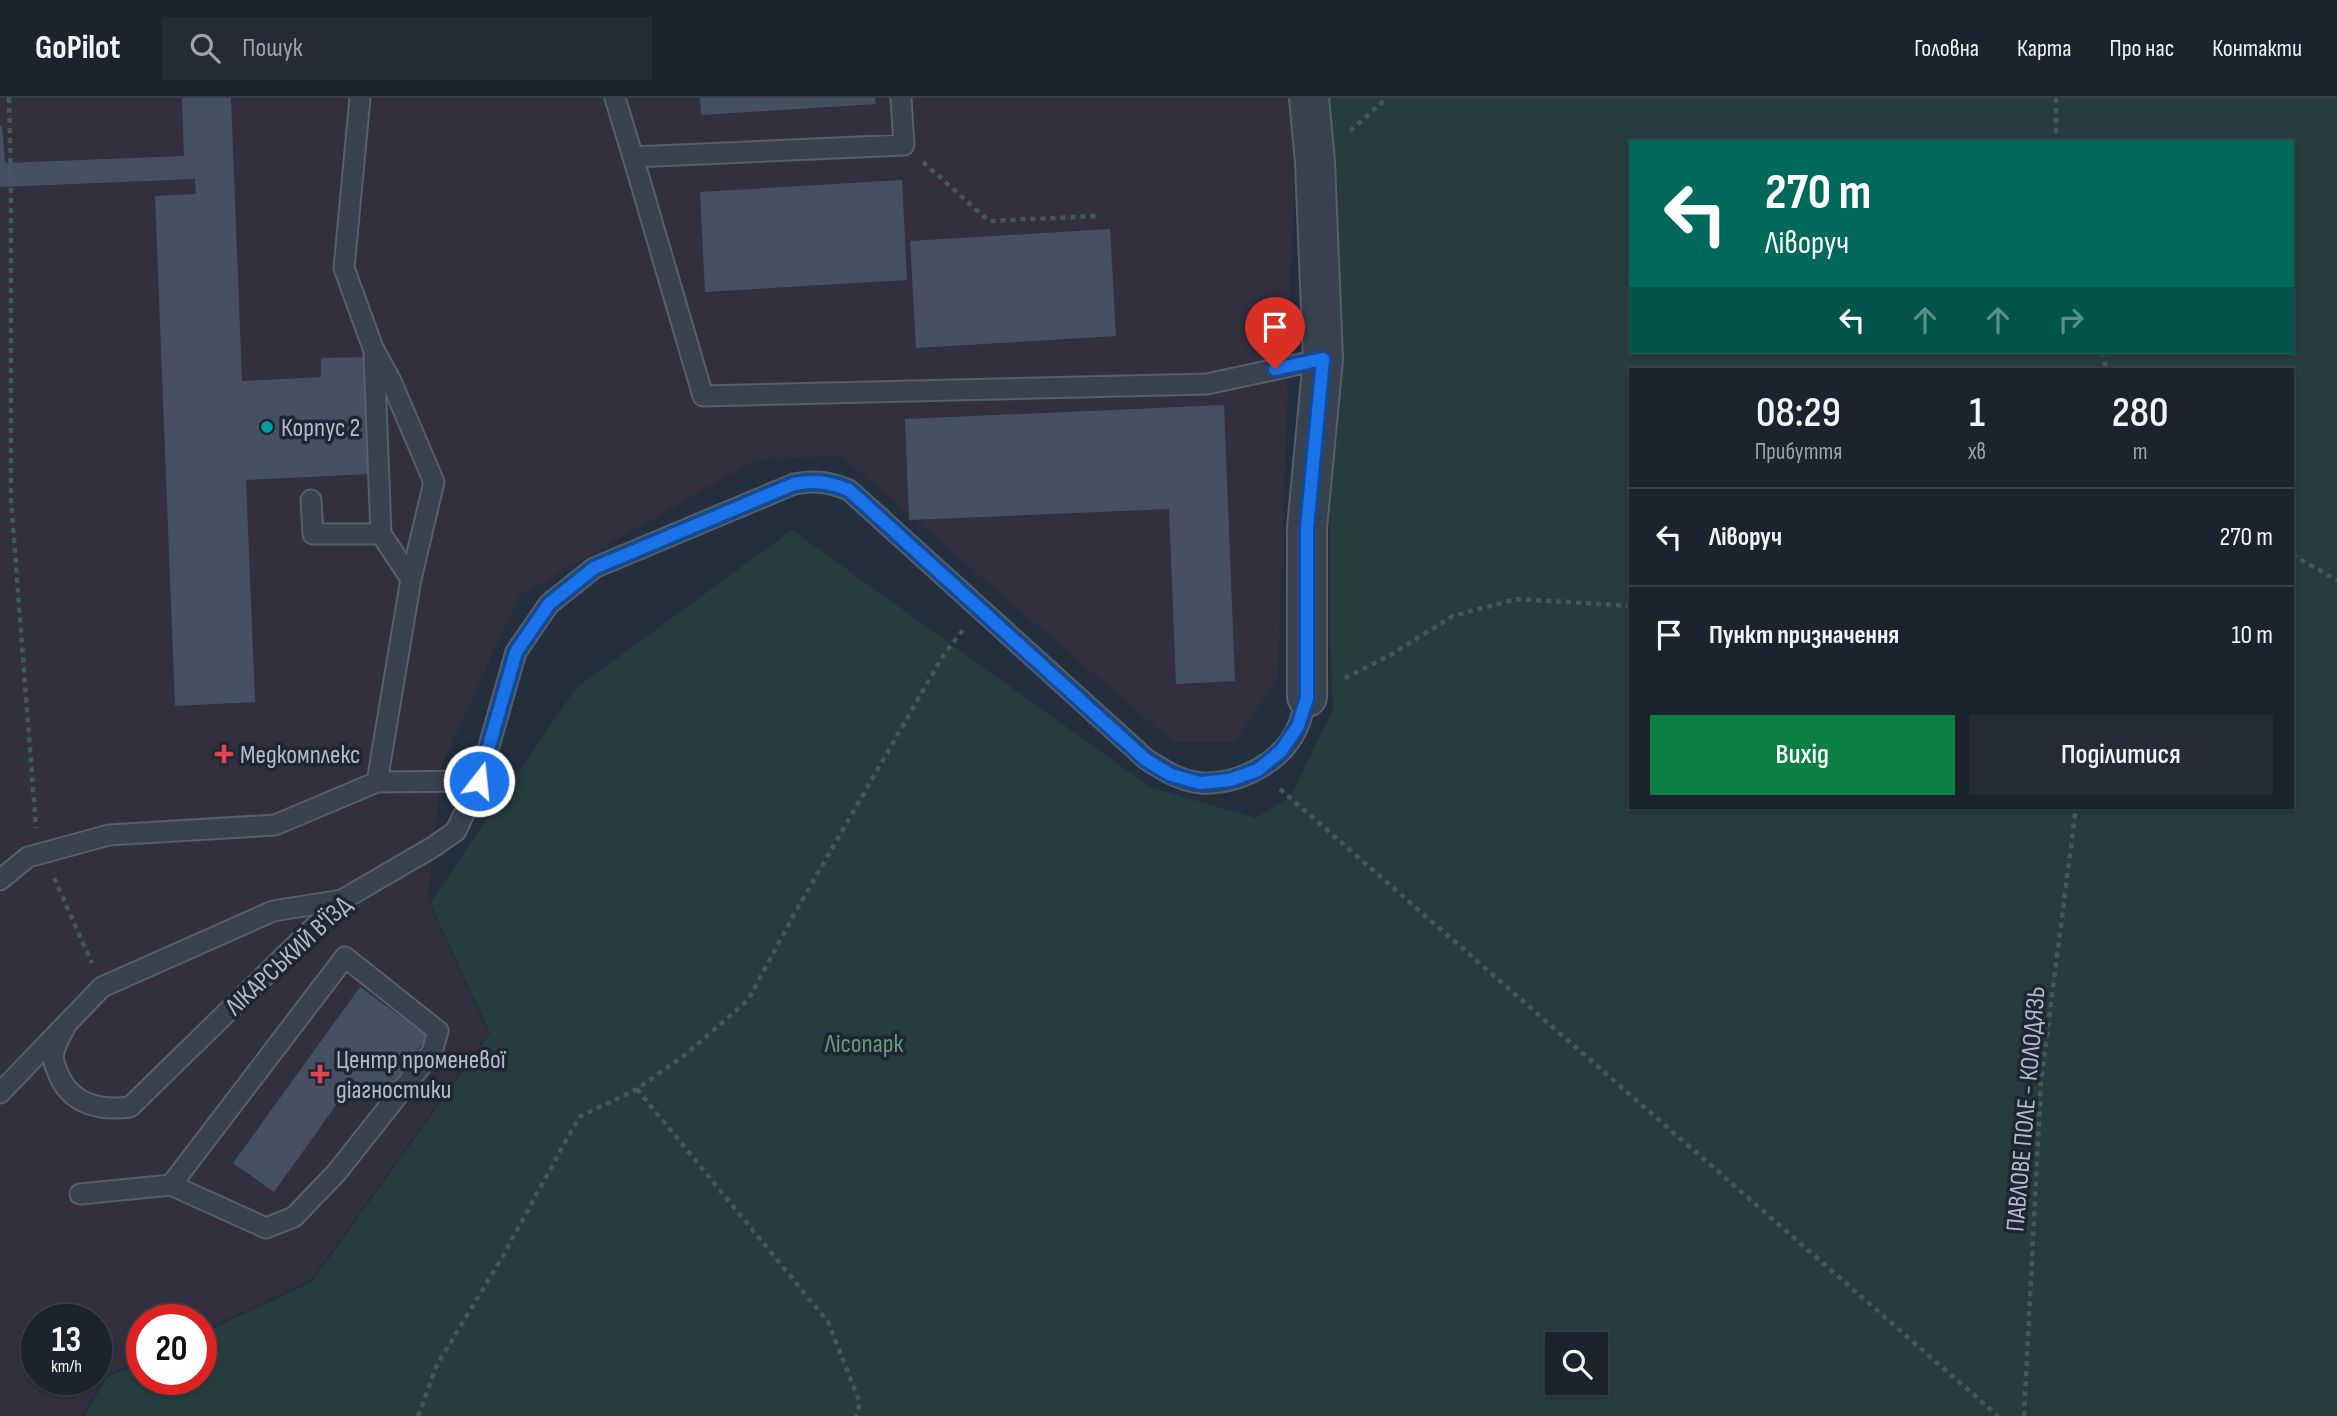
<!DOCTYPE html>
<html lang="uk">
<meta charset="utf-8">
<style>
:root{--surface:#1b232e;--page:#242b36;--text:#f1f3f6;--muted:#a0a4aa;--line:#39404a;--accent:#0b8043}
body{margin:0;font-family:"Sofia Sans Condensed",sans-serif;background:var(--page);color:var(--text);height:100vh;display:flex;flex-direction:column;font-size:26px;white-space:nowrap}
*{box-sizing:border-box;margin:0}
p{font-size:23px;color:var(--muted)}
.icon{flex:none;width:38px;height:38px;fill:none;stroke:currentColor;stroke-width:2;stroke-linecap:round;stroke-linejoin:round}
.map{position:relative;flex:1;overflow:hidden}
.sheet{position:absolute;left:1629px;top:270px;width:665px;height:441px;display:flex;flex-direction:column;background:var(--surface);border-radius:0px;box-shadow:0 2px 5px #0004,0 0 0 2px var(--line)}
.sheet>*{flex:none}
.top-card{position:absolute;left:1629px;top:42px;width:665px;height:214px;border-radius:0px;box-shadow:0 2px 5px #0004,0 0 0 2px var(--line);background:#00695c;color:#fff;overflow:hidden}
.buttons{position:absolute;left:1545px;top:1234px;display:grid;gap:14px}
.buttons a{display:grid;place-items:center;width:63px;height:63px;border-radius:0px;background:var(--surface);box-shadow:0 2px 5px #0004,0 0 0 2px var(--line);font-size:35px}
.speed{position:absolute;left:21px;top:1206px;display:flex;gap:14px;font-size:35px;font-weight:700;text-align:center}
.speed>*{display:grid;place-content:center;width:91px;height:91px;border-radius:50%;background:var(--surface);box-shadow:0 2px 5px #0004,0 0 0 2px var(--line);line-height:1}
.speed small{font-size:18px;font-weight:400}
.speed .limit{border:10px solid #d22;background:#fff;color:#111}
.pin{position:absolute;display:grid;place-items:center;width:60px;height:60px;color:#fff;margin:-72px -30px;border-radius:50% 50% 50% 0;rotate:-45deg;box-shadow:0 0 7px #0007}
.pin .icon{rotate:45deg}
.me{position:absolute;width:77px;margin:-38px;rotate:16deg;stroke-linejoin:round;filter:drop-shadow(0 0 5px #0008)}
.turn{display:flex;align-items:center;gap:24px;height:147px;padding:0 21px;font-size:32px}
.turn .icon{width:91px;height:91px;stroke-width:2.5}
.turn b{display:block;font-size:49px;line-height:60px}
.lanes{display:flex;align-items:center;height:66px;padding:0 21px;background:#0003;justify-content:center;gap:35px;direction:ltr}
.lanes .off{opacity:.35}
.eta{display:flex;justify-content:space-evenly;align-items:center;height:119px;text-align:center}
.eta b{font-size:42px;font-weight:600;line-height:49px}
.button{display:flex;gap:14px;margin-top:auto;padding:14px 21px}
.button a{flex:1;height:80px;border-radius:0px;background:var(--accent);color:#fff;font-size:28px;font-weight:600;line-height:80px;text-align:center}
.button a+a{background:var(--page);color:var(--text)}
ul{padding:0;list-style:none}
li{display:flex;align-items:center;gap:21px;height:98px;padding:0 21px;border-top:2px solid var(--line)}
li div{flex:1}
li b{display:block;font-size:26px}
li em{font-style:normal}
header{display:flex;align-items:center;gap:42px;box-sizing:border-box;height:98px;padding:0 35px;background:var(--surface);border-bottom:2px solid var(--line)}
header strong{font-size:33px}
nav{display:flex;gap:38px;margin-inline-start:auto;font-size:24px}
.search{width:490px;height:63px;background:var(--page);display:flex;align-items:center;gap:18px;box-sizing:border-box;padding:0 24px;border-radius:0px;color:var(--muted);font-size:26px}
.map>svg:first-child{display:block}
.medical{fill:#32303f;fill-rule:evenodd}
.green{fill:#263c3f;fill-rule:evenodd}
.building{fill:#455162}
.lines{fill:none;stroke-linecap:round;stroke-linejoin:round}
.lane-casing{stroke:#565f6c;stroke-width:23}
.street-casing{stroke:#565f6c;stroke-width:42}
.path{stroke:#44595c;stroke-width:4.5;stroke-dasharray:5 5;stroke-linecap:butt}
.lane{stroke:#38414e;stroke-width:19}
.street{stroke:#38414e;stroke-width:38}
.route-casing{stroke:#114b97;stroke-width:18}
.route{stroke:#1a73e8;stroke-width:12}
.culture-dot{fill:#0f9aa8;stroke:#1d2633;stroke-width:2.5}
.health-dot{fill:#e0444e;stroke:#1d2633;stroke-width:2.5}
.labels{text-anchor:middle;stroke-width:7;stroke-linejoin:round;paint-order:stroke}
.poi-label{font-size:26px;fill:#b4bcc9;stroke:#1d2633;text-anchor:start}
.street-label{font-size:26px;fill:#b4bcc9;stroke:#1d2633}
.park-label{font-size:26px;fill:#6b9a76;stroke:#1d2633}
</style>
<header>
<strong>GoPilot</strong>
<div class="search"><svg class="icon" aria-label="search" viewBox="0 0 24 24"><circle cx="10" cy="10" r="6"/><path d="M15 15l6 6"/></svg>Пошук</div>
<nav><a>Головна</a><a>Карта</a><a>Про нас</a><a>Контакти</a></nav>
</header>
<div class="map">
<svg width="2337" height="1318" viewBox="0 0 2337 1318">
<rect width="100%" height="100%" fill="#242f3e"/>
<!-- medical -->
<path class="medical" d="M 0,0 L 1295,0 L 1297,14 L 1278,579 L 1235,644 L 1173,644 L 841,358 L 755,362 L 519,498 L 442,667 L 428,804 L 488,935 L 311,1182 L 201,1233 L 201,1222 L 142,1222 L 142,1261 L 103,1279 L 82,1318 L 0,1318 ZM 37,1222 L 96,1222 L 96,1281 L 37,1281 Z"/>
<!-- green -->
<path class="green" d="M 1310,0 L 2337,0 L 2337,1318 L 85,1318 L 106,1280 L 142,1264 L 142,1281 L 201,1281 L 201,1236 L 312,1184 L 490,935 L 430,805 L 576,590 L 792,432 L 1150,689 L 1256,720 L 1290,699 L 1333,612 L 1330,543 L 1330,429 ZM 1631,44 L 2292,44 L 2292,254 L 1631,254 ZM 1631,271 L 2292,271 L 2292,709 L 1631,709 ZM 1558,1246 L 1596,1246 L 1596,1284 L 1558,1284 Z"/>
<!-- building -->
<path class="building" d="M 182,0 L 231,0 L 242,283 L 321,279 L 321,260 L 367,259 L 371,376 L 246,382 L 255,604 L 175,608 L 155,98 L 196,96 L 195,81 L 0,89 L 0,28 L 2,28 L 5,65 L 184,58 Z
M 700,0 L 875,0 L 876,6 L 701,17 Z
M 902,82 L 907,182 L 705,194 L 700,94 Z
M 1110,131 L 1116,238 L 916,250 L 910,143 Z
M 1224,307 L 1235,583 L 1176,586 L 1169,411 L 909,422 L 905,321 Z
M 360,889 L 428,938 L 382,1001 L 354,982 L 274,1094 L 233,1065 Z"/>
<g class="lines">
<defs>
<path id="lane" d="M 360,0 L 344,170 L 373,250 L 391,283 L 434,384 L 411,481
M 615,0 L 633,59 L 904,47 L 901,0
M 633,59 L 703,298 L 1207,286 L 1323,261
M 374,256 L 381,436 L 411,481 L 377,684
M 311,402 L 313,436 L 381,436
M 0,782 L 28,759 L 109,737 L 275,727 L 377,684 L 479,683
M 68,924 C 63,933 56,944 54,954 C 52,962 55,968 58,975 C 70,1006 99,1013 130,1009 L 342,802 L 433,749 L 456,733 L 479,683 L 516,554 L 549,506 L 594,470 L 794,386 C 815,382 829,384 849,392 L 1146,661 C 1163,672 1180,683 1201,685 C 1240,687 1285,663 1299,626 C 1302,618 1304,608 1307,599
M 0,995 L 102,889 L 273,813 L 342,802
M 80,1096 L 171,1087 L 266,1130 L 294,1119 L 337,1074 L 432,954 L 438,933 L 345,859 L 171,1087"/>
<path id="street" d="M 1307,599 L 1307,430 L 1323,261 L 1315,64 L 1309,0"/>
</defs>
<!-- lane casing -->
<use href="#lane" class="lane-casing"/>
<!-- street casing -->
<use href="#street" class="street-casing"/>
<!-- path -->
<path class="path" d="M 9,0 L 11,85 L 11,402 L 36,730
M 2056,0 L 2056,44
M 1350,33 L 1387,0
M 923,64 L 989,123 L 1098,118
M 2103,254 L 2106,271
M 2292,457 L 2337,482
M 1345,580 L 1392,556 L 1453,518 L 1517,501 L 1631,508
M 1280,691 L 1998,1318
M 54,780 L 92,865
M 637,991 L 828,1224 L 860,1305 L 856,1318
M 418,1318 L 437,1267 L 500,1163 L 579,1019 L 637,991 L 685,957 L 748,902 L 796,813 L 943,558 L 963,532
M 2024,1318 L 2041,984 L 2076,709"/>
<!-- lane -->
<use href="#lane" class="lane"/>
<!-- street -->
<use href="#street" class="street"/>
</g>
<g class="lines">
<defs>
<path id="route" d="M 479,683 L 516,554 L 549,506 L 594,470 L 794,386 C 815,382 829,384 849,392 L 1146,662 L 1171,677 L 1200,685 L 1230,682 L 1258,672 L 1281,653 L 1298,628 L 1307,600 L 1307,430 L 1323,261 L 1275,271"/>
</defs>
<!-- route casing -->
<use href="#route" class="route-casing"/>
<!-- route -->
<use href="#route" class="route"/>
</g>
<!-- markers -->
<circle class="culture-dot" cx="267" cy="329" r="7"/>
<g class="health-dot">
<path d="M220.5 645.5h7v7h7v7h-7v7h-7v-7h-7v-7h7z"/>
<path d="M316.5 965.5h7v7h7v7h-7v7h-7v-7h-7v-7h7z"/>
</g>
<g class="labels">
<!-- poi labels -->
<g class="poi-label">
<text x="281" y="338">Корпус 2</text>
<text x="240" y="665">Медкомплекс</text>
<text x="336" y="970">Центр променевої<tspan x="336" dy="30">діагностики</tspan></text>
</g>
<!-- street labels -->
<g class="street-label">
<text transform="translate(288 857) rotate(-43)" y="9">ЛІКАРСЬКИЙ В'ЇЗД</text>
<text transform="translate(2025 1011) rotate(-85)" y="9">ПАВЛОВЕ ПОЛЕ - КОЛОДЯЗЬ</text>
</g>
<!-- park labels -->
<g class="park-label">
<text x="864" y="954">Лісопарк</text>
</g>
</g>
</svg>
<div class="buttons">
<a><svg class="icon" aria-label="search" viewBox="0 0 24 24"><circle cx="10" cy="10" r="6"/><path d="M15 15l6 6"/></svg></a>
</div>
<div class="speed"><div>13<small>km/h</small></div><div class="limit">20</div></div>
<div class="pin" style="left:1275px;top:271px;background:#d93025"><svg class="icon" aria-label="arrive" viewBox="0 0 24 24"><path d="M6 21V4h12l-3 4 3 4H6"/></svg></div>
<svg class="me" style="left:479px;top:683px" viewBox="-20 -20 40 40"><circle r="17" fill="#1a73e8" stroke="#fff" stroke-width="3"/><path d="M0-11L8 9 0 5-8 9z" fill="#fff"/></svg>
<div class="top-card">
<div class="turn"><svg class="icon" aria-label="left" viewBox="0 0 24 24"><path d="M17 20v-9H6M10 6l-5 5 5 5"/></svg><div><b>270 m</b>Ліворуч</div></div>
<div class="lanes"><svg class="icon" aria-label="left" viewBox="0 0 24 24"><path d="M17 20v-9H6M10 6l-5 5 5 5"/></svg><svg class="icon off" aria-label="ahead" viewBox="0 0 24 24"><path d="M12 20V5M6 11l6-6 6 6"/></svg><svg class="icon off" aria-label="ahead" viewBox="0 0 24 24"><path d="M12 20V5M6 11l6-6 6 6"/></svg><svg class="icon off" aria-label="right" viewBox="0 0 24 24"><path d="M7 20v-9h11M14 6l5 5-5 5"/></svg></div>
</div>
<section class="sheet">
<div class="eta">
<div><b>08:29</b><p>Прибуття</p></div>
<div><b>1</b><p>хв</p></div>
<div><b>280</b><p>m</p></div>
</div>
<ul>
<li><svg class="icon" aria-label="left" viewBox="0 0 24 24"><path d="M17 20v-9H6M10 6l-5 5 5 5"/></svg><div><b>Ліворуч</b></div><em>270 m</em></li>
<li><svg class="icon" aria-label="arrive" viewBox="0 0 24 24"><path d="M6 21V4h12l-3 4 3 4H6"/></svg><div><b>Пункт призначення</b></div><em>10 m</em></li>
</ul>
<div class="button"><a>Вихід</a><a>Поділитися</a></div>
</section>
</div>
